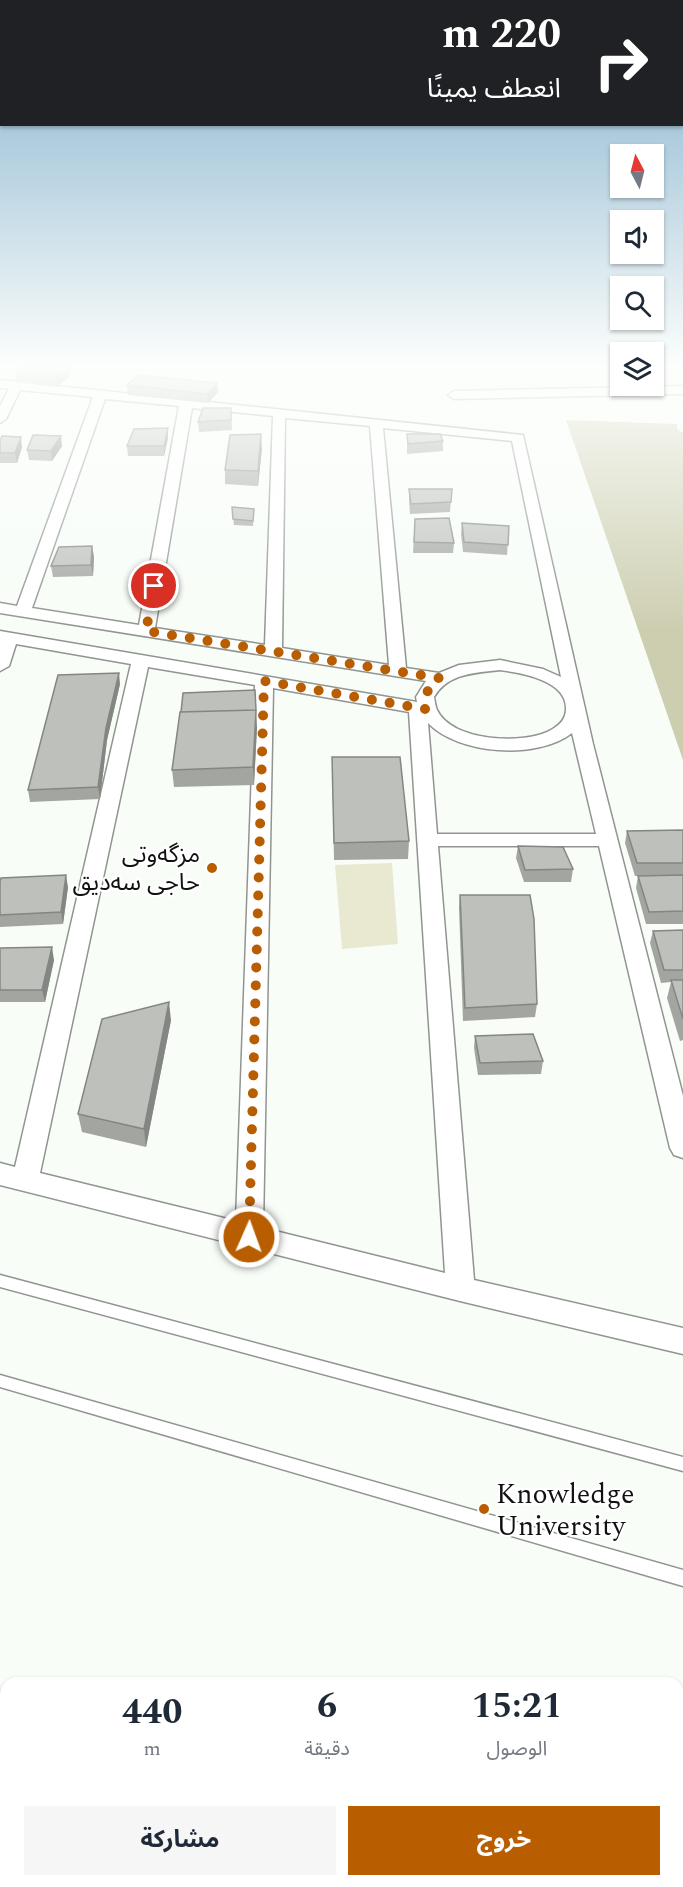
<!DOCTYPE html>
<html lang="ar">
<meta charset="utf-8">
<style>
:root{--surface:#fff;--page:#f6f6f7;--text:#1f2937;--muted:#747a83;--accent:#b85d00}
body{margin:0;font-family:Spectral,"Noto Sans Arabic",serif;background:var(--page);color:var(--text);direction:rtl;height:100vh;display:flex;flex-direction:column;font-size:22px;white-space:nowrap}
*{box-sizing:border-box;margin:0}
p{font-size:20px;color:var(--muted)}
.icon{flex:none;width:33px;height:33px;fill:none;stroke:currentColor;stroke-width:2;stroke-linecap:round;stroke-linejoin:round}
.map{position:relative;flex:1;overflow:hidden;direction:ltr}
.details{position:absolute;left:0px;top:1677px;width:684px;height:210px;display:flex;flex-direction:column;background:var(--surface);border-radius:18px 18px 0 0;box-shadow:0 2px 4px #0004;direction:rtl}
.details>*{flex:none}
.hud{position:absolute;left:0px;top:0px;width:684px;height:126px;box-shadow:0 2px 4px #0004;direction:rtl;background:#202124;color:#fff;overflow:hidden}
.needle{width:39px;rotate:353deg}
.buttons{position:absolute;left:610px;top:144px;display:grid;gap:12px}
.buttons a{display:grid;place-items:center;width:54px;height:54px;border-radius:0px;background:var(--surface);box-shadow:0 2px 4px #0004;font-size:30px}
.pin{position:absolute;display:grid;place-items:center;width:51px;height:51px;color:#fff;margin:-26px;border:3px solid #fff;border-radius:50%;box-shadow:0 2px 6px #0007}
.me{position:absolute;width:66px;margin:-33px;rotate:2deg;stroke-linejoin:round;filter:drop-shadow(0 0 4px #0008)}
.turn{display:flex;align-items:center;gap:21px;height:126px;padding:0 24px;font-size:27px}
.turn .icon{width:78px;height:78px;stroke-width:2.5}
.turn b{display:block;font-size:42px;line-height:51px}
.eta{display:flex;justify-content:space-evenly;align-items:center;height:102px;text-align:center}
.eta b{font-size:36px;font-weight:700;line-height:42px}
.cta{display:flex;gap:12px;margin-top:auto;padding:12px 24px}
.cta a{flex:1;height:69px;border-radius:0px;background:var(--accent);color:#fff;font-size:24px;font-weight:700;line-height:69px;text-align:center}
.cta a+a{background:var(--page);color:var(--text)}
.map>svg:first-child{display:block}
.green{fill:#e8e9d0}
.forest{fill:#cdceb0}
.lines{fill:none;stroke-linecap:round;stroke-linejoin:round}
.service-casing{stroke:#909590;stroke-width:3}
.minor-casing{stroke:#909590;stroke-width:3}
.service{fill:#fff;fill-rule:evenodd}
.minor{fill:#fff;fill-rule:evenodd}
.wall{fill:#a3a5a1}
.shaded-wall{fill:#848683}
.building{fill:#bdc0bb;stroke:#848683;stroke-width:1.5}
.route{stroke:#b85d00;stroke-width:10;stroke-dasharray:0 18}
.poi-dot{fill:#b85d00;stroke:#fff;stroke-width:2}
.labels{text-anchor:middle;stroke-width:4.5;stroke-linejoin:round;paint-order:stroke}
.poi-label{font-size:24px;fill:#101110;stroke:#fff;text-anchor:end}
.near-poi-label{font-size:28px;fill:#101110;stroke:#fff;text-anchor:start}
</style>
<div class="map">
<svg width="683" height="1887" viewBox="0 0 683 1887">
<rect width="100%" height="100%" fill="#f8fdf8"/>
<!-- green -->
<path class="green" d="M 392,863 L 398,944 L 342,949 L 335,865 Z"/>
<!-- forest -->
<path class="forest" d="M 566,420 L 677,424 L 677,429 L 683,433 L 683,760 Z"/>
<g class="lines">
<defs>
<path id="service" d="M 0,1275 L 683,1457 L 683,1471 L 0,1287 Z
M 0,1375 L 683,1570 L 683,1586 L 0,1387 Z"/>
<path id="minor" d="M 0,380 L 523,435 L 593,744 L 683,1096 L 683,1158 L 674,1155 L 670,1148 L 599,846 L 438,846 L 474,1280 L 683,1328 L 683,1354 L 460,1301 L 0,1185 L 0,1163 L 15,1167 L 131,664 L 16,644 L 9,666 L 0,671 L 0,631 L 417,702 L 416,697 L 426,681 L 0,613 L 0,603 L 17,606 L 93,397 L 20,390 L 6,419 L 0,423 L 0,406 L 9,389 L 0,388 ZM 105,399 L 179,406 L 139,625 L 32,608 ZM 192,408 L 273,416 L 265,645 L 155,628 ZM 285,418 L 370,426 L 389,665 L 282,648 ZM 383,428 L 512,441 L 561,677 L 543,669 L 500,660 L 459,665 L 439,673 L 406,668 ZM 148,667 L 255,685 L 236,1221 L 40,1173 ZM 500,670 C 521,673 567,680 566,709 C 566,719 560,725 551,730 C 525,745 452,742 437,710 C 435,706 435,701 434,697 C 448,673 475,673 500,670 ZM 273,688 L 409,712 L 445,1273 L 263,1228 ZM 428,723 C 459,755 537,760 572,733 L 596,834 L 437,834 Z
M 683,386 L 683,394 L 454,399 L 448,395 L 454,391 Z"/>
</defs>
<!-- service casing -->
<use href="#service" class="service-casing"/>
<!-- minor casing -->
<use href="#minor" class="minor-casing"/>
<!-- service -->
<use href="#service" class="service"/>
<!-- minor -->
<use href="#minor" class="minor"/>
</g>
<!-- wall -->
<path class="wall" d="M 69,367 L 70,376 L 57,387 L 16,382 L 15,373 Z
M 217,383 L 218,392 L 208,403 L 128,395 L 127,385 Z
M 231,408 L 232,430 L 199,432 L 198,422 Z
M 168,428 L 168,438 L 164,456 L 128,456 L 127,446 Z
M 407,434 L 443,441 L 443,451 L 407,454 Z
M 0,441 L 22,447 L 17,463 L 0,463 Z
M 62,446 L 52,461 L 29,460 L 27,450 Z
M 262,448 L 258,486 L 225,484 L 225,470 Z
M 409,489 L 452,489 L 450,512 L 410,514 L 409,500 Z
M 232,507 L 254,509 L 253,526 L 234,525 Z
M 415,519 L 454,543 L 453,553 L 413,553 Z
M 462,523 L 509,526 L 507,555 L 463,552 L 461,534 Z
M 92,546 L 94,557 L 93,576 L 53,577 L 51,566 Z
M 120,684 L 107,740 L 100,799 L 30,802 L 28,790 Z
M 257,727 L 254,785 L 174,787 L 172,770 Z
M 332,757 L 409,841 L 408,859 L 334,860 Z
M 683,830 L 683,875 L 635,876 L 625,843 L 627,831 Z
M 518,846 L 573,869 L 571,882 L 524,882 L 516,858 Z
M 683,875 L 683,924 L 646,924 L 636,888 L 638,876 Z
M 0,881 L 68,887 L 63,924 L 0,927 Z
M 460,895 L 537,1004 L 535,1017 L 463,1021 L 459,908 Z
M 683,930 L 683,1040 L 680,1041 L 667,998 L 671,982 L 661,983 L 650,943 L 653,931 Z
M 0,948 L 54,960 L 45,1002 L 0,1002 Z
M 171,1020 L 146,1147 L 82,1132 L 78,1114 Z
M 475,1036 L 543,1061 L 541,1074 L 478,1075 L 474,1048 Z"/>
<!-- shaded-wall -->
<path class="shaded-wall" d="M 69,367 L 70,376 L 57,387 L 56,377 Z
M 217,383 L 218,392 L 208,403 L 207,394 Z
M 168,428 L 168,438 L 164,456 L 164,446 Z
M 261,434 L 262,448 L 258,486 L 258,471 Z
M 61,436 L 62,446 L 52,461 L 51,451 Z
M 21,437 L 22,447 L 17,463 L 15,453 Z
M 92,546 L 94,557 L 93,576 L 91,565 Z
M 119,673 L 120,684 L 107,740 L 100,799 L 98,787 L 106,728 Z
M 256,710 L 257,727 L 254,785 L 253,767 Z
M 66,875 L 68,887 L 63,924 L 61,912 Z
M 52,947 L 54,960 L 45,1002 L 42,990 Z
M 169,1002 L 171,1020 L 146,1147 L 144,1129 Z"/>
<!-- building -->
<path class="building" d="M 24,366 L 64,366 L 69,367 L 56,377 L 15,373 Z
M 139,375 L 217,383 L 207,394 L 127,385 Z
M 203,408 L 231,408 L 231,420 L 198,422 Z
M 168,428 L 164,446 L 127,446 L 134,429 Z
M 261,434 L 258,471 L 225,470 L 230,435 Z
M 407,434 L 440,434 L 443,441 L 408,444 Z
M 33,435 L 61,436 L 51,451 L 27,450 Z
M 2,436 L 21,437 L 15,453 L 0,453 L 0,441 Z
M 409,489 L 452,489 L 451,502 L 411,504 Z
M 232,507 L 254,509 L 253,521 L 233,519 Z
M 449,518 L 454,543 L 414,542 L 415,519 Z
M 462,523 L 509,526 L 508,545 L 464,542 Z
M 92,546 L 91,565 L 51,566 L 59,547 Z
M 119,673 L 106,728 L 98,787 L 28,790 L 58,675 Z
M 255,690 L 256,710 L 181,712 L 183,693 Z
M 256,710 L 253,767 L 172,770 L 180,712 Z
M 332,757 L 400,757 L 409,841 L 334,843 Z
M 683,830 L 683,863 L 637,863 L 627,831 Z
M 518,846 L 563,847 L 573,869 L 525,870 Z
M 66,875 L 61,912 L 0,915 L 0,881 L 1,878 Z
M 683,875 L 683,911 L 649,912 L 638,876 Z
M 460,895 L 530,895 L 534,919 L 537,1004 L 465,1008 Z
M 683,930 L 683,970 L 664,970 L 653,931 Z
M 52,947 L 42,990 L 0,990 L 0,948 Z
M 671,980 L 683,980 L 683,1019 Z
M 169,1002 L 144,1129 L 78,1114 L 102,1019 Z
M 533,1034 L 543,1061 L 480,1063 L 475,1036 Z"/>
<!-- sky -->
<linearGradient id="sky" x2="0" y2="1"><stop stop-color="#7faecb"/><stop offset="0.58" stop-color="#fcfefc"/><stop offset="1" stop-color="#fcfefc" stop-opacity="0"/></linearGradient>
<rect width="683" height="630" fill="url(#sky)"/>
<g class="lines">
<!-- route -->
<path class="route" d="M 154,586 L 146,631 L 439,678 C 428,688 424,694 425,709 L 264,681 L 249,1237"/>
</g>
<!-- markers -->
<g class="poi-dot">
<circle cx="212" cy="868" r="6"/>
<circle cx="484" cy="1509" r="6"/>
</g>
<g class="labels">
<!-- poi labels -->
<g class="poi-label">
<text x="200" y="862">مزگەوتی<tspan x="200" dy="28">حاجی سەدیق</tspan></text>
</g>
<!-- near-poi labels -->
<g class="near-poi-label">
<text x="496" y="1503">Knowledge<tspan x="496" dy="32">University</tspan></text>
</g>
</g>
</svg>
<div class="buttons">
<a><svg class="needle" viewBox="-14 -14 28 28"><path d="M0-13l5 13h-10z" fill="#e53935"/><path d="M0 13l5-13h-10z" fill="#747a83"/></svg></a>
<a><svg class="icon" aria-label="sound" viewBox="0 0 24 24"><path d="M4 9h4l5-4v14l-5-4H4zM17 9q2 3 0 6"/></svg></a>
<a><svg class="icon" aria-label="search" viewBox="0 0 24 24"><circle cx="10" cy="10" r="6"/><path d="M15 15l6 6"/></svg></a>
<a><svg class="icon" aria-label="layers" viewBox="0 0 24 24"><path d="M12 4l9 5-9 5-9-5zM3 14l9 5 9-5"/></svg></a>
</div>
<div class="pin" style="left:154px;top:586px;background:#d93025"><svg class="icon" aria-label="arrive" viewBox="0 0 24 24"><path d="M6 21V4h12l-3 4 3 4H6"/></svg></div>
<svg class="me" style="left:249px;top:1237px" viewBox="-20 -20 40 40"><circle r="17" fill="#b85d00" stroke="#fff" stroke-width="3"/><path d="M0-11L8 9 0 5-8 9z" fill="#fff"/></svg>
<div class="hud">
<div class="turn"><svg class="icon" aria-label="right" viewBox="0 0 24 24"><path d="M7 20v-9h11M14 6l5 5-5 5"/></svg><div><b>220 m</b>انعطف يمينًا</div></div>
</div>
<section class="details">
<div class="eta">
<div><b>15:21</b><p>الوصول</p></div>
<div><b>6</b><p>دقيقة</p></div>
<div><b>440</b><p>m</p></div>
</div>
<div class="cta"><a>خروج</a><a>مشاركة</a></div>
</section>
</div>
